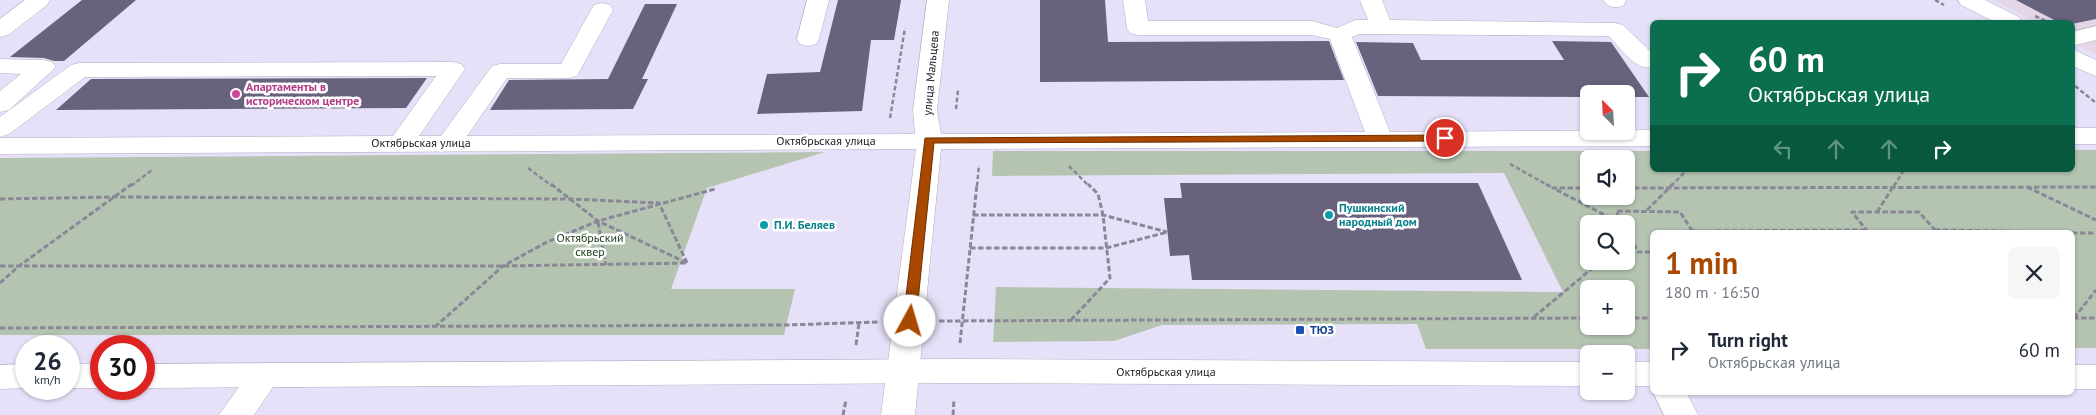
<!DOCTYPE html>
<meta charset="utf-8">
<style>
:root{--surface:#fff;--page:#f6f6f7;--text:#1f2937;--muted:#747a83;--accent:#a94900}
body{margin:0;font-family:"PT Sans",sans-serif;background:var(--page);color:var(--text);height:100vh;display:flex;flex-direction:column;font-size:19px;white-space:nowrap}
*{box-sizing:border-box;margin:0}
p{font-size:16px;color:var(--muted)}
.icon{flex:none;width:28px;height:28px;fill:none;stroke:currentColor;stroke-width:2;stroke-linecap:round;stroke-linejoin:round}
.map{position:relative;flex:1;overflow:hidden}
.side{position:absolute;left:1650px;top:230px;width:425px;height:165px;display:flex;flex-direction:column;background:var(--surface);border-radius:8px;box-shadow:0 1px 4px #0004}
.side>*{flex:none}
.banner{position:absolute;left:1650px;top:20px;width:425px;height:152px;border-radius:8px;box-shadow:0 1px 4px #0004;background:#0b6e4f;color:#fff;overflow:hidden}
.needle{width:32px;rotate:336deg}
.buttons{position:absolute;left:1580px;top:85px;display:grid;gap:10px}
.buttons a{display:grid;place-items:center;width:55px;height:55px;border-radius:8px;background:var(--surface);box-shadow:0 1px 4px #0004;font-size:25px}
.speed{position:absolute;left:15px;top:335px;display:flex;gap:10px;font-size:25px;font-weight:700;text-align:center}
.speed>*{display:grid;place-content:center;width:65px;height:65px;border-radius:50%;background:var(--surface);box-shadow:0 1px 4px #0004;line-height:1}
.speed small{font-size:12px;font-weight:400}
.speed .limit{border:8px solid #d22;background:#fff;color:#111}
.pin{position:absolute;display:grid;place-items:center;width:42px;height:42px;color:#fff;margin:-21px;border:2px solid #fff;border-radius:50%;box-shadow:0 1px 5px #0007}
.me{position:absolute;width:55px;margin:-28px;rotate:6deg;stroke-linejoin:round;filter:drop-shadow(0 0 4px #0008)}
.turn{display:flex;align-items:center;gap:18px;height:105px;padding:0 15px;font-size:22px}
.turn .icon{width:65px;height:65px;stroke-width:2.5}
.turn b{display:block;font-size:35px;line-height:42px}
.lanes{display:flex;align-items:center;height:48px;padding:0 15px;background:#0003;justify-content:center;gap:25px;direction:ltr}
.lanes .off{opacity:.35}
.round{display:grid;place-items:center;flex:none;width:52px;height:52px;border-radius:8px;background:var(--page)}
.overview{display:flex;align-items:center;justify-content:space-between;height:85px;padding:0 15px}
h1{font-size:30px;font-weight:700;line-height:38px;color:var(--accent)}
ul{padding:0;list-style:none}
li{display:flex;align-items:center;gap:15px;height:70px;padding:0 15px}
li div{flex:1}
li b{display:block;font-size:19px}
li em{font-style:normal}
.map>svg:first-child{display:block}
.commercial{fill:#e4d5e7}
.green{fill:#b4c4b1;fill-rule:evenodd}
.building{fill:#69627c}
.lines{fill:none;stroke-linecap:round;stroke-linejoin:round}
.minor-casing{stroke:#b2adc3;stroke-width:1}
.major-casing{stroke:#b2adc3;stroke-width:1}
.path-far1{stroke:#8a8797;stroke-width:2.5;stroke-dasharray:4.5 2.5;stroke-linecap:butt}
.path{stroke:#8a8797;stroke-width:3;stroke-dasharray:5.5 2.5;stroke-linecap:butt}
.minor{fill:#fff;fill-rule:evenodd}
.major{fill:#fff;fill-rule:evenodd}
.route{fill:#a94900;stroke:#6e2f00}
.hotel-dot{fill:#d1479c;stroke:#fff;stroke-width:2}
.culture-dot{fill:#0f9aa8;stroke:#fff;stroke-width:2}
.transit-dot{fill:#1a4fb4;stroke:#fff;stroke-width:2}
.labels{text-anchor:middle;stroke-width:5;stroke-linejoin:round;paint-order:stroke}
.street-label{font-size:12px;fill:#1b1921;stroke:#fff}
.hotel-label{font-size:12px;font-weight:bold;fill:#b23c85;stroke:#fff;text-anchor:start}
.culture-label{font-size:12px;font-weight:bold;fill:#0d838f;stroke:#fff;text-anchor:start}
.park-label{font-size:12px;fill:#20401c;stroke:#fff}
.transit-label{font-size:12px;font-weight:bold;fill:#164399;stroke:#fff;text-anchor:start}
</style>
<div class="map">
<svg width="2096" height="415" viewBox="0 0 2096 415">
<rect width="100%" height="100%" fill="#e6e1f8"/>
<!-- commercial -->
<path class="commercial" d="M 1993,0 L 2096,0 L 2096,55 L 2073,43 L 2072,22 L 2035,22 Z"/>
<!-- green -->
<path class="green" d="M 2073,150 L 2096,150 L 2096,348 L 2073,348 L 2072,232 L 1652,232 L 1652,349 L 1426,349 L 1417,324 L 1162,325 L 1114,341 L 993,342 L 996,287 L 1563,292 L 1504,173 L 992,176 L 993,151 L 1652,151 L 1652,170 L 2072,170 ZM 1589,159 L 1626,159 L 1626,196 L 1589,196 ZM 1589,224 L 1626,224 L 1626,261 L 1589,261 ZM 1589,289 L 1626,289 L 1626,326 L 1589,326 Z
M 825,152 L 707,188 L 671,289 L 795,289 L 784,335 L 0,335 L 0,158 Z"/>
<!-- building -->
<path class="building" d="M 82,0 L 136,0 L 64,61 L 54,61 L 44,58 L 10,57 Z
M 838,0 L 901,0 L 894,40 L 871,40 L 862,111 L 757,114 L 767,74 L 820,72 Z
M 1040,0 L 1105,0 L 1108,42 L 1329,41 L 1344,80 L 1040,82 Z
M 2016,0 L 2096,0 L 2096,19 L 2072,24 L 2058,22 Z
M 645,4 L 677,4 L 642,79 L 648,79 L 633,109 L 490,110 L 509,80 L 608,79 Z
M 1552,41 L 1611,42 L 1649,97 L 1626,97 L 1626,94 L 1589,94 L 1589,97 L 1378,96 L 1356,42 L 1413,43 L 1421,60 L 1564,60 Z
M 427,78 L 406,108 L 56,110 L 91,79 Z
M 1180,183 L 1478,183 L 1522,280 L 1192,280 L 1189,255 L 1170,256 L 1164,198 L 1182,198 Z"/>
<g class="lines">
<defs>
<path id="minor" d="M 25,0 L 50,0 L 47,5 L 8,35 L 0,37 L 0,19 Z
M 807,0 L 829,0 L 819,39 L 816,44 L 808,46 L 800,44 L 797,39 Z
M 927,0 L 949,0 L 937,110 L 941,134 L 1365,132 L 1330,39 L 1312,35 L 1138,35 L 1130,33 L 1127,28 L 1123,0 L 1145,0 L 1148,21 L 1312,21 L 1337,28 L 1355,20 L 1368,20 L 1360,0 L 1382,0 L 1390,20 L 1615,23 L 1623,25 L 1652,53 L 1652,67 C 1635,71 1620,47 1609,36 L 1359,34 L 1352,37 L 1390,132 L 1652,130 L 1652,146 L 941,149 L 915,415 L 881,415 L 916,149 L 0,154 L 0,138 L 393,136 L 436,76 L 85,77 L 9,134 L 0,137 L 0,117 L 71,65 L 79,63 L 453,62 L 461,64 L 465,69 L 419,136 L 441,136 L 492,66 L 500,64 L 561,64 L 591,10 L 594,5 L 602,3 L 610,5 L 613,10 L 577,76 L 569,78 L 507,78 L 467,136 L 915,134 L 913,110 Z
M 1603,0 L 1625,0 L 1626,1 L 1623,6 C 1614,8 1609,8 1603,0 Z
M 1958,0 L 1985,0 L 2019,17 L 2022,22 L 1995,22 L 1961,5 Z
M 2096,26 L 2096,40 L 2072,46 L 2072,32 Z
M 2072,49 L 2096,60 L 2096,76 L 2072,66 Z
M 0,59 L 44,60 L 52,62 L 56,67 L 9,110 L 0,112 L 0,91 L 21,74 L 0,73 Z
M 2072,128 L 2096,128 L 2096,144 L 2072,144 Z
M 265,363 L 276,366 L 281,375 L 254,415 L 219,415 L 254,366 Z
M 1653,392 L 1686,392 L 1698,415 L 1664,415 Z"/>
<path id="major" d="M 957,359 L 1589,362 L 1589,386 L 957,383 L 144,388 L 144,364 Z
M 1626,362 L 1652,362 L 1652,386 L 1626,386 Z
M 26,364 L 26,388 L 0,389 L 0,365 Z
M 69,364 L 101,364 L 101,388 L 69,388 Z
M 2072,365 L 2096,365 L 2096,389 L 2072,389 Z"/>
</defs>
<!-- minor casing -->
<use href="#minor" class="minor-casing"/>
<!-- major casing -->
<use href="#major" class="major-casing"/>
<!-- path-far1 -->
<path class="path-far1" d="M 1935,0 L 1944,5
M 2035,16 L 2048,22
M 2075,86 L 2096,103
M 956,109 L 958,90
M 890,118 L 905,28
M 1510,164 L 1549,186
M 1069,166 L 1089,186
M 528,168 L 552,186
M 131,186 L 152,170
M 977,186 L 979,165
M 1671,186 L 1687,170
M 1894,186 L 1904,170"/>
<!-- path -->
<path class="path" d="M 551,184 L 598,221 L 685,262
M 1546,184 L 1553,188
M 2027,187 L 2096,220
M 1589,188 L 1553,188 L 1622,224
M 1626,188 L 2096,187
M 0,199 L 114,197 L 571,199 L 659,203 L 687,263
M 1647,210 L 1673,184
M 1877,212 L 1895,184
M 973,215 L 1103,215 L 1167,232
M 598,222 L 606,265
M 1623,224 L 1616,211 L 1680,212 L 1693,232
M 1626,230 L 1638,252 L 1652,252
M 1935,230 L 2064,232
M 1692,231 L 1866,230
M 1868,232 L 1852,212 L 1919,212 L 1935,230
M 2072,233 L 2096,233
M 970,248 L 1106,248 L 1168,232
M 0,266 L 503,266 L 687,263
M 0,283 L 19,266 L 132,184
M 1534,317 L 1601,261
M 1626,318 L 1652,318
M 2073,318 L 2096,318
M 2074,318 L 2096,290
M 1071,320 L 1110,278 L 1103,215 L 1098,194 L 1088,184
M 939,321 L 1589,318
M 435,327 L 503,266 L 547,242 L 598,221 L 715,189
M 0,328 L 787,325 L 878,322
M 960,343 L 977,184
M 856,345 L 859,323
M 843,415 L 846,400
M 953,415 L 954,399"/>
<!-- minor -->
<use href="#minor" class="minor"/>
<!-- major -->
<use href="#major" class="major"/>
</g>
<!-- route -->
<path class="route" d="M 1445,135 L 1448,136 L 1450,138 L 1448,141 L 934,143 L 916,321 L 914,324 L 905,324 L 903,321 L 925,138 Z"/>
<!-- markers -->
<circle class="hotel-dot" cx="236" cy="94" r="5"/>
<g class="culture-dot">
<circle cx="1329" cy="215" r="5"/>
<circle cx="764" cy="225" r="5"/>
</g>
<rect class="transit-dot" x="1295" y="325" width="10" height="10" rx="2.5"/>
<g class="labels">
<!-- street labels -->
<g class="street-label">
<text transform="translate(931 73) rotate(-85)" y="4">улица Мальцева</text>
<text x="826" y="145">Октябрьская улица</text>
<text x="421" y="147">Октябрьская улица</text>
<text x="1166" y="376">Октябрьская улица</text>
</g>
<!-- hotel labels -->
<g class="hotel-label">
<text x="246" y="91">Апартаменты в<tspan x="246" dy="14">историческом центре</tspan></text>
</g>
<!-- culture labels -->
<g class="culture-label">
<text x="1339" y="212">Пушкинский<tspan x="1339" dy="14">народный дом</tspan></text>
<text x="774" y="229">П.И. Беляев</text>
</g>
<!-- park labels -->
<g class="park-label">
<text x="590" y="242">Октябрьский<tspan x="590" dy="14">сквер</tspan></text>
</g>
<!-- transit labels -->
<g class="transit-label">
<text x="1310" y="334">ТЮЗ</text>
</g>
</g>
</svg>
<div class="buttons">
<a><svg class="needle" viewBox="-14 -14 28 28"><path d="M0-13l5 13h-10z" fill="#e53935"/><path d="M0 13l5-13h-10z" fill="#747a83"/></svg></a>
<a><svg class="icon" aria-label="sound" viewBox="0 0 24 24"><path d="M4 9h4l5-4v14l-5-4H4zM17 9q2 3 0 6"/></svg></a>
<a><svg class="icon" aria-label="search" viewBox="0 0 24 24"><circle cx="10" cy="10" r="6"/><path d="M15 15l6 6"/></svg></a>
<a>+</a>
<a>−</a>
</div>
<div class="speed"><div>26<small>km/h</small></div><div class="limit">30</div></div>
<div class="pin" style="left:1445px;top:138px;background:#d93025"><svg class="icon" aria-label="arrive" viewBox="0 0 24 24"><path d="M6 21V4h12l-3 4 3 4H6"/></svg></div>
<svg class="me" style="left:910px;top:321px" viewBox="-20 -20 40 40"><circle r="19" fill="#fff"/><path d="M0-13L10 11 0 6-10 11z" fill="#a94900"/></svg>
<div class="banner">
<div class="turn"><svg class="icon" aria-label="right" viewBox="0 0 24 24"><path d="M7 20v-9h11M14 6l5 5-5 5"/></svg><div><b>60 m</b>Октябрьская улица</div></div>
<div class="lanes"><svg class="icon off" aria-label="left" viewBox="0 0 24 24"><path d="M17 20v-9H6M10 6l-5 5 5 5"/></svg><svg class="icon off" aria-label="ahead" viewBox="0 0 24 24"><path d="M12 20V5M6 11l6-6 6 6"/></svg><svg class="icon off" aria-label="ahead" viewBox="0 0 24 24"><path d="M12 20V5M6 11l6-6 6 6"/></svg><svg class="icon" aria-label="right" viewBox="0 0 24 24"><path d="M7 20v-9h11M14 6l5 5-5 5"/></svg></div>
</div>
<section class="side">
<div class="overview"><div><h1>1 min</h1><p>180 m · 16:50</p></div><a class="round"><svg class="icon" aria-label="close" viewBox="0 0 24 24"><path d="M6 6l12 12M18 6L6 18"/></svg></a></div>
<ul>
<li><svg class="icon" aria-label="right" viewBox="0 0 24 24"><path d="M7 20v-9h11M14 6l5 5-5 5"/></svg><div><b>Turn right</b><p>Октябрьская улица</p></div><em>60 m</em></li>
</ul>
</section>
</div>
